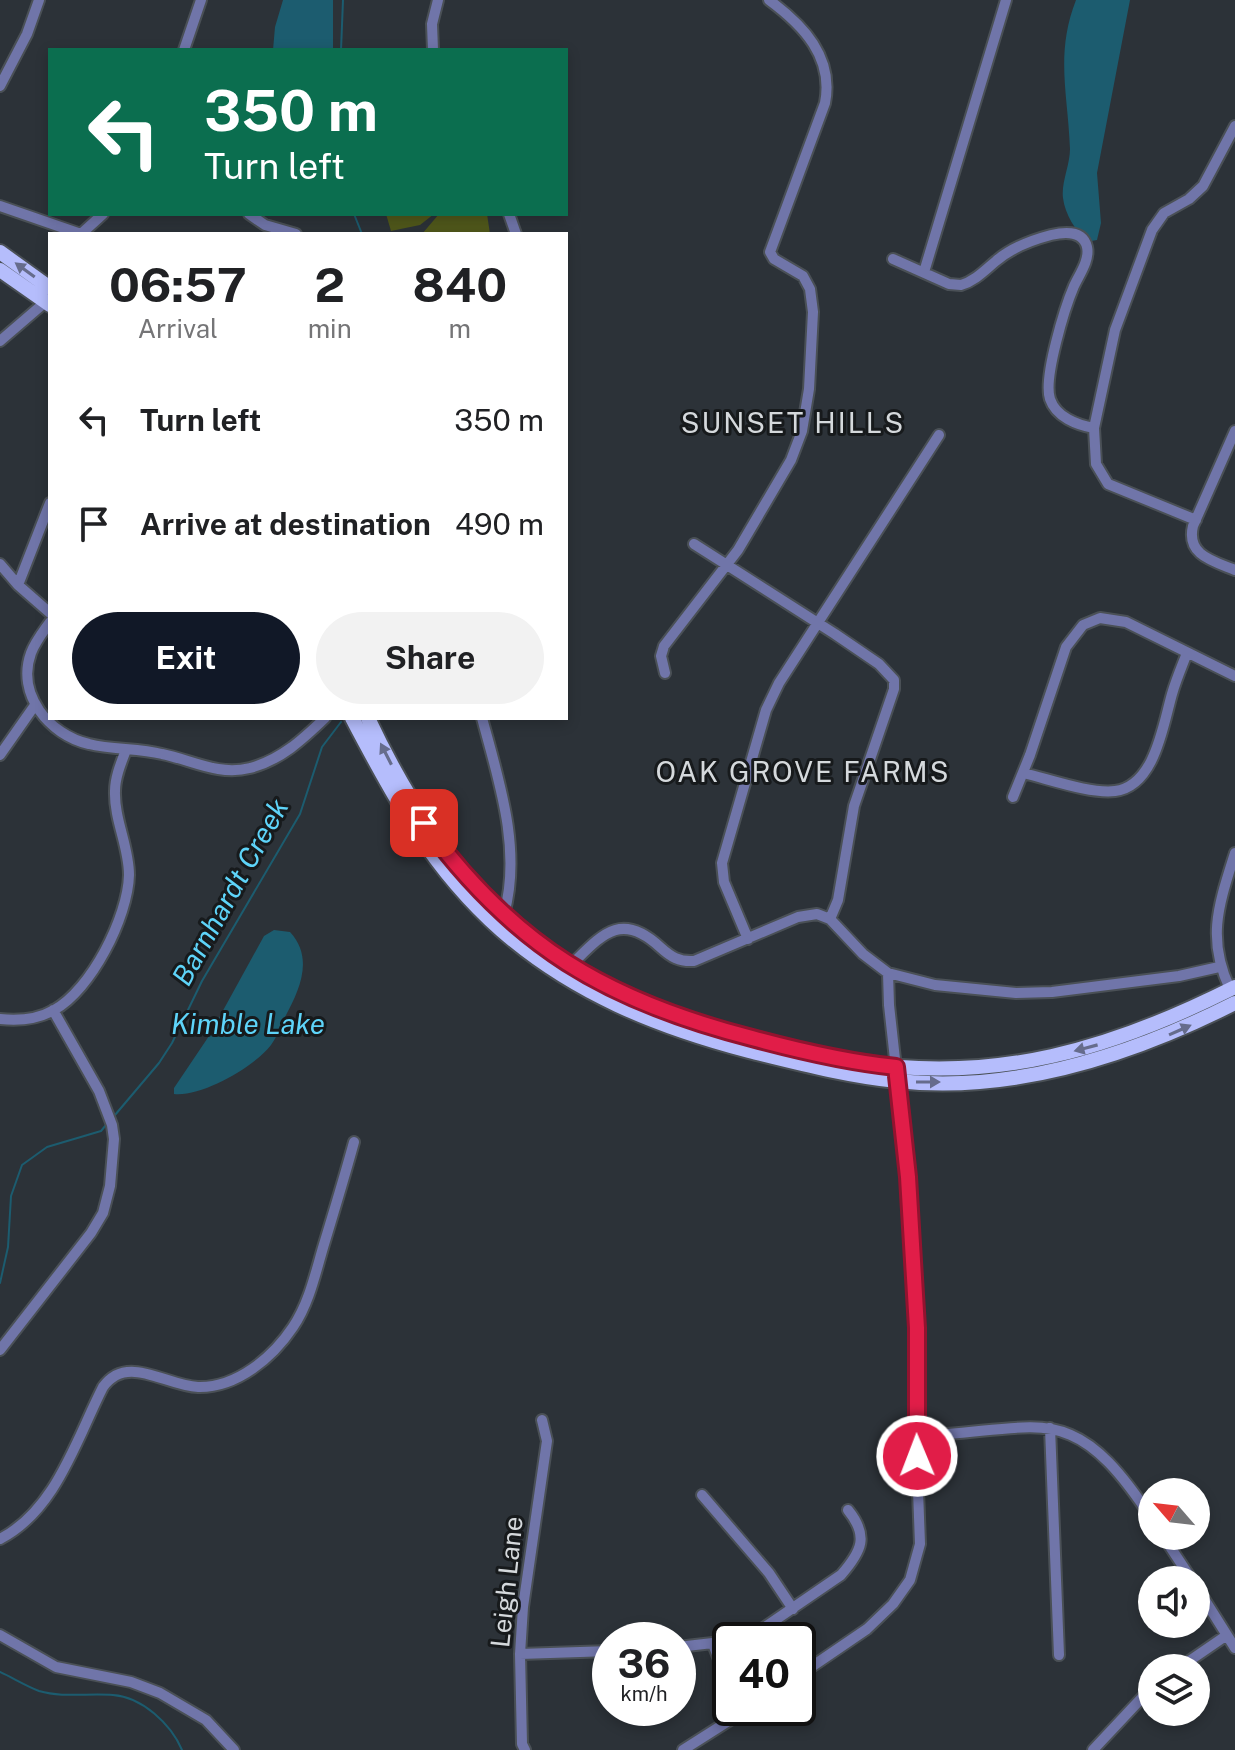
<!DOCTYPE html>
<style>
:root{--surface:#fff;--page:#f2f2f2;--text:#202124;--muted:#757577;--accent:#111827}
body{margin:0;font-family:"Public Sans",sans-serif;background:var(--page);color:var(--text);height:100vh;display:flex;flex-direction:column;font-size:30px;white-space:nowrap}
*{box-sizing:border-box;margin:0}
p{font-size:26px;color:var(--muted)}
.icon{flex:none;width:44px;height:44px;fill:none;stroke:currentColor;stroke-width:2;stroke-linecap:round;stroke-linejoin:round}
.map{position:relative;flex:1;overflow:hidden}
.details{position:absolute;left:48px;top:232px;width:520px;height:488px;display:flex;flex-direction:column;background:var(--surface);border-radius:0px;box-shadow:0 4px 12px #0003}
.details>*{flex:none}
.hud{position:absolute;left:48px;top:48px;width:520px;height:168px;border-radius:0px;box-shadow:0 4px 12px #0003;background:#0b6e4f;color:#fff;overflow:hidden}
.needle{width:52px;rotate:298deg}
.tools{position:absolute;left:1138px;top:1478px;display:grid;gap:16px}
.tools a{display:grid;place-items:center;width:72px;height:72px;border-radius:50%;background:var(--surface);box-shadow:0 4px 12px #0003;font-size:40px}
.speed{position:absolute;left:592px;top:1622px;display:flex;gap:16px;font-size:40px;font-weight:700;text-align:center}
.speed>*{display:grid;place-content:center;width:104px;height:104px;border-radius:50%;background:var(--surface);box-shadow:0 4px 12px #0003;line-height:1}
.speed small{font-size:20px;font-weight:400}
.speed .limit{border:4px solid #111;border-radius:12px;background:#fff;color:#111}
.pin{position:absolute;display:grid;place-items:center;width:68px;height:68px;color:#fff;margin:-34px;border-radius:16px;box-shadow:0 4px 12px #0006}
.me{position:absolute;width:88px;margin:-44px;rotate:359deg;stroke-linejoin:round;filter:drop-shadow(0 0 6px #0008)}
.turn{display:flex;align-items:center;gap:28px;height:168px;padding:0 24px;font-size:36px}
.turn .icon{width:104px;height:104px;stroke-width:2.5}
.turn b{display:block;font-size:56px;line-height:68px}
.eta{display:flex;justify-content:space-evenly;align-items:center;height:136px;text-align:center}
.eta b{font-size:48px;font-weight:700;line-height:56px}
.primary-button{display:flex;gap:16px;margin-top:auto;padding:16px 24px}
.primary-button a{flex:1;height:92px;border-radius:48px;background:var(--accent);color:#fff;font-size:32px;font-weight:700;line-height:92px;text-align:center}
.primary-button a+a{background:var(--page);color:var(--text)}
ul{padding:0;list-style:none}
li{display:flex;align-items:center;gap:24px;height:104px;padding:0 24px}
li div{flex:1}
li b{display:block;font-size:30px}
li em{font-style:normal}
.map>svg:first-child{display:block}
.green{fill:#50581b}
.water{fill:#1c5c6f}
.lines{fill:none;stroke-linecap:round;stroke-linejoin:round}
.stream{stroke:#1c5c6f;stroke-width:2}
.minor-casing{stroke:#4a5056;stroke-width:14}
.major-casing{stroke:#4a5056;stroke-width:18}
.minor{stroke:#7075a9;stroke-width:10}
.major{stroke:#b5bdfc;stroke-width:14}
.oneway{fill:#666c8c}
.route-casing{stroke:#92132f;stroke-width:20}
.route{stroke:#e11d48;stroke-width:14}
.labels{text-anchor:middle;stroke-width:6;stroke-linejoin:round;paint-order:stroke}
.street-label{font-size:26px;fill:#d5d9dc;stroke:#171a1c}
.neighbourhood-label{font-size:28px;letter-spacing:2px;fill:#d5d9dc;stroke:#171a1c}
.water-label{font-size:28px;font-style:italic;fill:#5ed4f9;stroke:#171a1c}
</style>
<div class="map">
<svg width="1235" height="1750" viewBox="0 0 1235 1750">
<rect width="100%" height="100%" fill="#2c3238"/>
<!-- green -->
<path class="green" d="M 386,214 L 434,214 L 420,225 L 391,231 Z
M 439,214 L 487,214 L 490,234 L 422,234 Z"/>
<!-- water -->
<path class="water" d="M 283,0 L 333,0 L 333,50 L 273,50 L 275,27 Z
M 1076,0 L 1130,0 L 1097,173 L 1101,223 L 1097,240 L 1086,242 C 1076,230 1065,215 1063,198 C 1061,183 1070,165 1070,149 C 1068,94 1055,54 1076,0 Z
M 274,930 L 290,932 C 314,958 300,989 285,1017 C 281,1026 277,1037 271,1045 C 254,1067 202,1097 174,1094 L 174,1088 L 209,1036 L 264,936 Z"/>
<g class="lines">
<!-- stream -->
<path class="stream" d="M 341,50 L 343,0
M 354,214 L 362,234
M 115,1115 L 159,1063 L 172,1043 L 202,981 L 300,814 L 322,747 L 341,722
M 0,1283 L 8,1247 L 11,1196 L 22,1165 L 47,1147 L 101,1131 L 106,1125
M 0,1672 C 13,1678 26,1686 39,1691 C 63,1698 88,1693 113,1695 C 142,1697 171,1724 182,1750"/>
<defs>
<path id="minor" d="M 184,50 L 201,0
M 433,50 L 432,24 L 438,0
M 0,86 L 27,34 L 39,0
M 0,206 L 81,234
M 249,214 L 265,225 L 296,234
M 509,214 L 516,234
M 81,234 L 103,214
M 893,259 L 949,284 L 961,285 C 975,281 985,270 996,261 C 1011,248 1032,240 1051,235 C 1064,232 1083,230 1087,247 C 1090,260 1079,275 1074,286 C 1065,307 1043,378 1050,399 C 1056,417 1077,425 1094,428
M 924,272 L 1006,0
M 0,341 L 50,298
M 1235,431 L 1193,526 C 1186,555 1213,561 1235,570
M 1196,520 L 1108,484 L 1096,464 L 1094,428 L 1115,330 L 1152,230 L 1164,213 L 1189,199 L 1203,186 L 1235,126
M 694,544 L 835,634 L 879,664 L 894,680 L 894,689 L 854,806 L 838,900 L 830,919
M 0,564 L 18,585 L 50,613
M 18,585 L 50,503
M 50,622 C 43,632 35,642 31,653 C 16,694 49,735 89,744 C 113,750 138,748 162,754 C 192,760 218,776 250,768 C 281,760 303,739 325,718
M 665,673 L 661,656 L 664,646 L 738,550 L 791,460 L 802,431 L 809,389 L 813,312 L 810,289 L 803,276 L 774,259 L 770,252 L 825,103 C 834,57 803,25 769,0
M 482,718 C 499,781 522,850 504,914
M 0,755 L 35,705
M 1023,773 C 1049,779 1090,794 1115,791 C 1155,786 1163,725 1172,694 C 1176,680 1182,666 1187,653
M 1013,797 L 1030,755 L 1066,647 L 1083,625 L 1100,618 L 1126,622 L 1235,676
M 1235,853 C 1219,904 1206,938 1230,989 L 1235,990
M 748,939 L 724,882 L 722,863 L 766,710 L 779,683 L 939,435
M 570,966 C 601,936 620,910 660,947 C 671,957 679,962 694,961 L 798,917 L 817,914 L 830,919 L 863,954 L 888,973 L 935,985 L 1016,993 L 1052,992 L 1179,976 L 1219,967
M 0,1019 C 18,1021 38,1019 54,1010 C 91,990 128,917 129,875 C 129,846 114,820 115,791 C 115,777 121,763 126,750
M 0,1350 L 91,1233 L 103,1213 L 110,1186 L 114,1139 L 112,1125 L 99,1091 L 53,1010
M 1050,1428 L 1059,1655
M 916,1436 C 1043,1431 1071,1395 1152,1519
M 702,1495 L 769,1573 L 793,1609
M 1163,1536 L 1192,1580
M 0,1539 C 56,1510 76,1440 103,1387 C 127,1353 166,1386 198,1387 C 237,1388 273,1357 293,1327 C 310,1302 316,1270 325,1241 C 335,1208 345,1175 354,1142
M 1196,1586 L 1235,1648
M 0,1635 L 56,1667 L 131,1682 L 160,1693 L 206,1720 L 234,1750
M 732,1640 L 762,1629 L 841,1575 C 862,1551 869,1536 848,1510
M 724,1643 L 730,1666
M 713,1644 L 730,1688
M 678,1647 L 730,1641
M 520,1654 L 610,1651
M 1179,1668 L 1227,1635
M 798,1676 L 867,1629 L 893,1604 L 910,1580 L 920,1544 L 916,1436 L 917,1328 L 908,1177 L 889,1005 L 888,973
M 525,1750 L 522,1744 L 520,1654 L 523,1607 L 547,1441 L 542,1420
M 683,1750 L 749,1708
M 1093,1750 L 1152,1687"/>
<path id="major" d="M 0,252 L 50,288
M 0,270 L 50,305
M 352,718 C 394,798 432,869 501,930 C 573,993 657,1027 749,1051 C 798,1063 847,1076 897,1081 C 1015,1094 1132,1055 1235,1003
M 368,718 C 428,846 507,947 641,1004 C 679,1019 717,1029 757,1039 C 790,1048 823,1057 857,1062 C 996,1084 1112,1049 1235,987"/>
</defs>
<!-- minor casing -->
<use href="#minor" class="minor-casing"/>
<!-- major casing -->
<use href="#major" class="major-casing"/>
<!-- minor -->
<use href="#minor" class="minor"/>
<!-- major -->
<use href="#major" class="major"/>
</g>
<!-- one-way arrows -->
<defs><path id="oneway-solid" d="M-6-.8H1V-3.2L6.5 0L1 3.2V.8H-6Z" transform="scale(2)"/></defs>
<g class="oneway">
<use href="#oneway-solid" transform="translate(25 270) rotate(-144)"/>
<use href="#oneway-solid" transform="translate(386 754) rotate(-117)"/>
<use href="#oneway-solid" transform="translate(1180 1030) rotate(-24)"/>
<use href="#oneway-solid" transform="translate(1086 1048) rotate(165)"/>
<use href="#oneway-solid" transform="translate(928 1082)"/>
</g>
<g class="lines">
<defs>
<path id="route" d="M 424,823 C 513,946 607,1001 752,1038 C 800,1051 847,1062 896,1067 L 908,1177 L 917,1328 L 917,1456"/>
</defs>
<!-- route casing -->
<use href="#route" class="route-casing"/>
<!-- route -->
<use href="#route" class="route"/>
</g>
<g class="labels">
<!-- street labels -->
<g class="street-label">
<text transform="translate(507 1582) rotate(-84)" y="9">Leigh Lane</text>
</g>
<!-- neighbourhood labels -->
<g class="neighbourhood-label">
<text x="793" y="433">SUNSET HILLS</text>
<text x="803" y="782">OAK GROVE FARMS</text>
</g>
<!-- water labels -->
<g class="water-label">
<text transform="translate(230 892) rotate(-61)" y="10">Barnhardt Creek</text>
<text x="248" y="1034">Kimble Lake</text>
</g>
</g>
</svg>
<div class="tools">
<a><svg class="needle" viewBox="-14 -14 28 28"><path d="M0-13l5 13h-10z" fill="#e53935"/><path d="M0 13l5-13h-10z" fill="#757577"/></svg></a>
<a><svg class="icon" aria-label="sound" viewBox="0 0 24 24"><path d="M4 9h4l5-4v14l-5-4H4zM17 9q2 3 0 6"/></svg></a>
<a><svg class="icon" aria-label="layers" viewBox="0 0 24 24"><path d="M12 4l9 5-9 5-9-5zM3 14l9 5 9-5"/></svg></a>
</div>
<div class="speed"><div>36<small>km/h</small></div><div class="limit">40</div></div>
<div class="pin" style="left:424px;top:823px;background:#d93025"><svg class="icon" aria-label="arrive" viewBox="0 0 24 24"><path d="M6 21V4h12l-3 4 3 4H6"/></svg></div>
<svg class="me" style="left:917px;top:1456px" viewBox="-20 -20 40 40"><circle r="17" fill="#e11d48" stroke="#fff" stroke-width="3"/><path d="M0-11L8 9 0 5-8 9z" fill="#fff"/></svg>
<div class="hud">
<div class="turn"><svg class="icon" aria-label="left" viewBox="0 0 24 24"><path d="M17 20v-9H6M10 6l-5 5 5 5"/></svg><div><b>350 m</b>Turn left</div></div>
</div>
<section class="details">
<div class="eta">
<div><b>06:57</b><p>Arrival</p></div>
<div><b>2</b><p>min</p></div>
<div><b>840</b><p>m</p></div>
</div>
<ul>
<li><svg class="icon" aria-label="left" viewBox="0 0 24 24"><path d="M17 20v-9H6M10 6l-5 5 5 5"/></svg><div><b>Turn left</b></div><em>350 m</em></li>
<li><svg class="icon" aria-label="arrive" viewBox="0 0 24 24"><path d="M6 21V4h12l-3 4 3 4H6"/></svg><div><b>Arrive at destination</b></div><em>490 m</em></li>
</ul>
<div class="primary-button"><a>Exit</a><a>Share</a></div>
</section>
</div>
